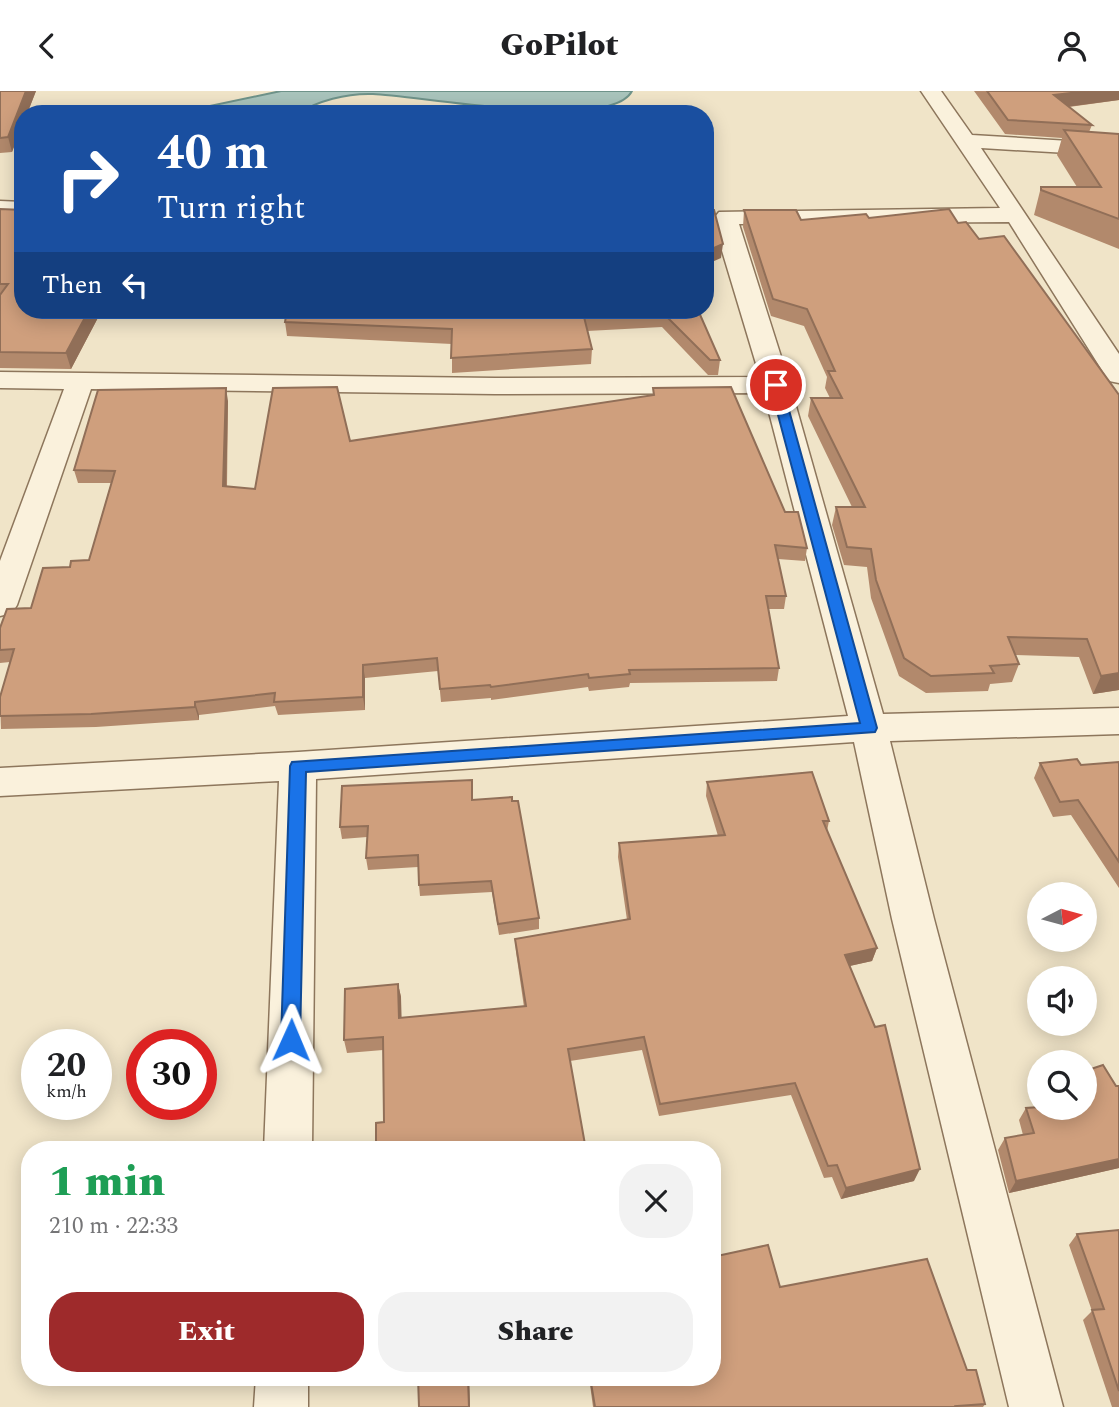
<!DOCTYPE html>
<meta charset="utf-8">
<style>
:root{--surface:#fff;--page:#f2f2f2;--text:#202124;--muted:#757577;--accent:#9e2a2b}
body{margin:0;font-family:Spectral,serif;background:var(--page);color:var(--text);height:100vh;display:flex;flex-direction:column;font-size:26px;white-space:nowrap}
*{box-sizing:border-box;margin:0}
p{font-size:23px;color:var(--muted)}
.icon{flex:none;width:38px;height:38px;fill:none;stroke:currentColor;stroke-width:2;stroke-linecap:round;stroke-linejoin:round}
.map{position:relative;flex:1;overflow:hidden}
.details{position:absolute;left:21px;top:1050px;width:700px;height:245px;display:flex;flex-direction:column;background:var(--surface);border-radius:28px;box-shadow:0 4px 18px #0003}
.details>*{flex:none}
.hud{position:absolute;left:14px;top:14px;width:700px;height:214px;border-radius:28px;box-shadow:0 4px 18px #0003;background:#1a4fa0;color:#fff;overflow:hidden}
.needle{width:46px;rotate:84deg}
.buttons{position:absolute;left:1027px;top:791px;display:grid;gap:14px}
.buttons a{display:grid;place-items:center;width:70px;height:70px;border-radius:50%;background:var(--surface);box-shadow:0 4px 18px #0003;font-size:35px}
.speed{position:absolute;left:21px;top:938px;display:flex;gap:14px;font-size:35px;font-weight:700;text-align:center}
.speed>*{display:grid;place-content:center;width:91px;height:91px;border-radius:50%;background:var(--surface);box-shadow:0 4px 18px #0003;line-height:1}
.speed small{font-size:18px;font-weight:400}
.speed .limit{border:10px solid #d22;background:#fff;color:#111}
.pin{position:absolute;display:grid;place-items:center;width:60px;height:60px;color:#fff;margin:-30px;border:4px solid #fff;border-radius:50%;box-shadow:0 2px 7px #0007}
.me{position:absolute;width:77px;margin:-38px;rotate:1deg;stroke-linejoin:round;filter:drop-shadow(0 0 5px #0008)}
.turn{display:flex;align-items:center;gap:24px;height:147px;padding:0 28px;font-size:32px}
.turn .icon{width:91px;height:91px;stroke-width:2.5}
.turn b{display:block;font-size:49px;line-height:60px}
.then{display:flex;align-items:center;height:66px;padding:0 28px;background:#0003;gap:14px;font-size:26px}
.round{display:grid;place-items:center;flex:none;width:74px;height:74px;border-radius:28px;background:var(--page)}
.head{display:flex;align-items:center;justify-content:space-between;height:119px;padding:0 28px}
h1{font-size:42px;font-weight:800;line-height:52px;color:#1e9e55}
.primary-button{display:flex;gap:14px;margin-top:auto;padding:14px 28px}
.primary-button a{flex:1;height:80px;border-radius:28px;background:var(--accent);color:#fff;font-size:28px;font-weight:800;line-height:80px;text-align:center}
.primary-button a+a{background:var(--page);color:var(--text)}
header{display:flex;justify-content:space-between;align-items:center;height:91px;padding:0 28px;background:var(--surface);font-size:32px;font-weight:800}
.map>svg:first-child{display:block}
.water{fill:#a9c4bc;stroke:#6f938a;stroke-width:2}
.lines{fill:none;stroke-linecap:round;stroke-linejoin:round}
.minor-casing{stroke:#8d765c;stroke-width:3}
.minor{fill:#faf1dc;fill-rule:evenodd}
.wall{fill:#b2896c}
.shaded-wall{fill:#916f58}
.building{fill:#cf9f7d;stroke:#916f58;stroke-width:2}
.route{fill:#1a73e8;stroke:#114b97;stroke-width:2}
</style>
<header><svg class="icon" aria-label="back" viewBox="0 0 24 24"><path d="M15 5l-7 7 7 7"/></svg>GoPilot<svg class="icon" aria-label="person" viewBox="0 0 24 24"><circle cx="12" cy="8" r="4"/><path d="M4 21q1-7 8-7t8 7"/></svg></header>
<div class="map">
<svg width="1119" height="1316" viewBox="0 0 1119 1316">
<rect width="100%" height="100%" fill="#f0e4c8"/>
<!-- water -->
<path class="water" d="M 281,0 L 632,0 C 611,42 417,4 373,3 C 346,2 318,10 296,23 L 172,23 Z"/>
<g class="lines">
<defs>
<path id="minor" d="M 921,0 L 941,0 L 972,44 L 1119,53 L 1119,65 L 981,57 L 1119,263 L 1119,292 L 1109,290 L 1105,284 L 1009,131 L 739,133 L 790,294 L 883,623 L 1119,617 L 1119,643 L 890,650 L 934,828 L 1063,1316 L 1009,1316 L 892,828 L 854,651 L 316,688 L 312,1059 L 264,1059 L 279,690 L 0,705 L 0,677 L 298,661 L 848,625 L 764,302 L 495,303 L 91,298 L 17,514 L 12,522 L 0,525 L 0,470 L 64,298 L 0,297 L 0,281 L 495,287 L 760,286 L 717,143 L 715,126 L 719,121 L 1000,117 Z
M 0,110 L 23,111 L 23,125 L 0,124 Z
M 256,1286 L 308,1286 L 308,1316 L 254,1316 Z"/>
</defs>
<!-- minor casing -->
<use href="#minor" class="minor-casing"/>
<!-- minor -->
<use href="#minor" class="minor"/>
</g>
<!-- wall -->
<path class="wall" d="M 0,0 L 36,0 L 27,23 L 23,23 L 12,61 L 0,62 Z
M 974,0 L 1119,0 L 1119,9 L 1069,16 L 1092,34 L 1089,41 L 1119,43 L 1119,158 L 1034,124 L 1041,96 L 1077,96 L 1057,64 L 1062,47 L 1005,43 Z
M 0,118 L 102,219 L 71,278 L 0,277 Z
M 744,119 L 801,129 L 869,127 L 958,132 L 979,148 L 1119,304 L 1119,599 L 1093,603 L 1079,566 L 1015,564 L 1019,573 L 1012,591 L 990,593 L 988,600 L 926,602 L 899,585 L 871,507 L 867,476 L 844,474 L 832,434 L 836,416 L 852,416 L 808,325 L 811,307 L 830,307 L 825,297 L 827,286 L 804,235 L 771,225 L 743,136 Z
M 698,219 L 720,269 L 718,284 L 708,284 L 662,236 L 587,240 L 592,258 L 591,273 L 452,282 L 452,253 L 287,245 L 285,231 Z
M 653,297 L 785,421 L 807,457 L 805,470 L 778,468 L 786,505 L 784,518 L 768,518 L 779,577 L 777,590 L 630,592 L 629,596 L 589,600 L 588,596 L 491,609 L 491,607 L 441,611 L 438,580 L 365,587 L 365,619 L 278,624 L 275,615 L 199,624 L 199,629 L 96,636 L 1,638 L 0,606 L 10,571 L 0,572 L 0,537 L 31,517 L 70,476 L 89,469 L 111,392 L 78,392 L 74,379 L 228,310 L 227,396 L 255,398 L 350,350 L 653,304 Z
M 1119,671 L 1119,797 L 1071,724 L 1053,726 L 1034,687 L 1040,672 L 1081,674 Z
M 707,691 L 829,730 L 827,740 L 877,857 L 872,870 L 849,875 L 914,1090 L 841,1108 L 832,1086 L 824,1087 L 791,1004 L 659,1025 L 642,959 L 570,970 L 384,1031 L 383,959 L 347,962 L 344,949 L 398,893 L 401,906 L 401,927 L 524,916 L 516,861 L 515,848 L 627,829 L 618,766 L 619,752 L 718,745 L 706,705 Z
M 473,709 L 539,827 L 539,838 L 499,844 L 492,801 L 420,805 L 419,794 L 418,776 L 368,779 L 366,767 L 367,746 L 342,748 L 340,736 Z
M 1103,974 L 1116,995 L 1119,995 L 1119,1077 L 1009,1102 L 998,1059 L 1005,1047 L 1023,1044 L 1019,1029 L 1026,1017 L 1040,1016 L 1085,1017 L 1085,980 Z
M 1119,1139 L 1119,1316 L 1112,1316 L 1083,1229 L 1092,1220 L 1069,1154 L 1077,1143 Z
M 780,1196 L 967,1279 L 985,1313 L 983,1316 L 593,1316 L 589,1286 L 712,1286 Z
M 358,1286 L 416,1286 L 361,1292 Z"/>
<!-- shaded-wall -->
<path class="shaded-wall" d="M 26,0 L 36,0 L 27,23 L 23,23 L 23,34 L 12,61 L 8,46 Z
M 1088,0 L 1119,0 L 1119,9 L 1050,18 L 1054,4 Z
M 723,153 L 721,167 L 705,174 L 705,161 Z
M 89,219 L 102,219 L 71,278 L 66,262 Z
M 226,297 L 228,310 L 226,408 L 223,395 Z
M 363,574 L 365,587 L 365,619 L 363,606 Z
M 1119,582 L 1119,599 L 1093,603 L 1101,585 Z
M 195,611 L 199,624 L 199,629 L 195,616 Z
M 877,857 L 872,870 L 841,877 L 845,864 Z
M 398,893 L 401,906 L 402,940 L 399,927 Z
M 1119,1068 L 1119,1077 L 1009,1102 L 1016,1090 Z
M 920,1078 L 914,1090 L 841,1108 L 846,1097 Z
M 468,1286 L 469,1286 L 470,1316 L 469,1316 Z"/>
<!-- building -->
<path class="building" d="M 0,0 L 26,0 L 8,46 L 0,47 Z
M 987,0 L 1088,0 L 1054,4 L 1092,34 L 1008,29 Z
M 1064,39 L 1119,43 L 1119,128 L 1041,99 L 1041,96 L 1101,96 Z
M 0,118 L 23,119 L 23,219 L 89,219 L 66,262 L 0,261 L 0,204 L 8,193 L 0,193 Z
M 949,118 L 958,132 L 966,131 L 979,148 L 1004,145 L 1119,304 L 1119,582 L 1101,585 L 1087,548 L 1008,546 L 1019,573 L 990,575 L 994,582 L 931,585 L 904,567 L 876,489 L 871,458 L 847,456 L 836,416 L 865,416 L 811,307 L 842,307 L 828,280 L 835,280 L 807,218 L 773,208 L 744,119 L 796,119 L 801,129 L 866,123 L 869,127 Z
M 705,119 L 714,119 L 723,153 L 705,161 Z
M 287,219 L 698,219 L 720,269 L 710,269 L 663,222 L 584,226 L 592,258 L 451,267 L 452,238 L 285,231 Z
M 337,296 L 350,350 L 654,304 L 653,297 L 731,296 L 785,421 L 798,421 L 807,457 L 775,454 L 786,505 L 766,505 L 779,577 L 629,579 L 630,583 L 589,587 L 588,583 L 491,596 L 490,594 L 440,598 L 437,567 L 363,574 L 363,606 L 274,611 L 275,602 L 195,611 L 195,616 L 91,623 L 0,625 L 0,606 L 14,558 L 0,559 L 0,537 L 7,518 L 31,517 L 43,477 L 70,476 L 71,470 L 89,469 L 115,380 L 74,379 L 98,299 L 226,297 L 223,395 L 255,398 L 273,297 Z
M 1077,668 L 1081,674 L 1119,671 L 1119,771 L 1078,709 L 1060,711 L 1040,672 Z
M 812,681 L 829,730 L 823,730 L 877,857 L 845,864 L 875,936 L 885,934 L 920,1078 L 846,1097 L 837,1074 L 828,1075 L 795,992 L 660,1013 L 644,946 L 568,958 L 586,1059 L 376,1059 L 376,1032 L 384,1031 L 383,946 L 344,949 L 345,898 L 398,893 L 399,927 L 526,915 L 515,848 L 630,828 L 619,752 L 725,744 L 707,691 Z
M 472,689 L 472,709 L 512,706 L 512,710 L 518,710 L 539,827 L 498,833 L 491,790 L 419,794 L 418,764 L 366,767 L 368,735 L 340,736 L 342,695 Z
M 1103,974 L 1116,995 L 1119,995 L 1119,1068 L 1016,1090 L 1005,1047 L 1034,1042 L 1026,1017 L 1040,1016 L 1085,1017 L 1085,980 Z
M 1119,1139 L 1119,1300 L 1092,1219 L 1104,1218 L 1077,1143 Z
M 768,1154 L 780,1196 L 927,1168 L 967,1279 L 976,1279 L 985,1313 L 956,1315 L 957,1316 L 595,1316 L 590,1286 L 712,1286 L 712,1166 Z
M 418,1286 L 468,1286 L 469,1316 L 419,1316 Z"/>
<!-- route -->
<path class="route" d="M 776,290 L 782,294 L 877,637 L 875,641 L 306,681 L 300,949 L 298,955 L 291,958 L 284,955 L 281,949 L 290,675 L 292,671 L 860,632 L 770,294 Z"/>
</svg>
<div class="buttons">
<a><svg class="needle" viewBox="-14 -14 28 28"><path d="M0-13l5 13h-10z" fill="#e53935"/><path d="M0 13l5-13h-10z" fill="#757577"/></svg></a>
<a><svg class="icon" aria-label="sound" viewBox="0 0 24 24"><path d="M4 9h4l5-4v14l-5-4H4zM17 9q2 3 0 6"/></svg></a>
<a><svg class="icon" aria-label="search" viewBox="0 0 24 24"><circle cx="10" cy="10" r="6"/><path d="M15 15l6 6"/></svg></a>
</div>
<div class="speed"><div>20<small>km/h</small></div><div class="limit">30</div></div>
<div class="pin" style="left:776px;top:294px;background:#d93025"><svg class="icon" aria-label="arrive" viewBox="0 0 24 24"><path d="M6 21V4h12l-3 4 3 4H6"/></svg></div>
<svg class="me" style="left:291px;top:949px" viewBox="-20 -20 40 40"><path d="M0-17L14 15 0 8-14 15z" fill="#1a73e8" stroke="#fff" stroke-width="4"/></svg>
<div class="hud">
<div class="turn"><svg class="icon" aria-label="right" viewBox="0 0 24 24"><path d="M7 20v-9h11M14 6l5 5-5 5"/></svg><div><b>40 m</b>Turn right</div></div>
<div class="then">Then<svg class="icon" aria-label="left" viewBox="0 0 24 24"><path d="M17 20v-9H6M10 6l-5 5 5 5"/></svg></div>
</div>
<section class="details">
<div class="head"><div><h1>1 min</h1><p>210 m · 22:33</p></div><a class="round"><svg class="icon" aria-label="close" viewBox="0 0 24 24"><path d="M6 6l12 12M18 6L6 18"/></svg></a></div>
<div class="primary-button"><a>Exit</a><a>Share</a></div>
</section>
</div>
